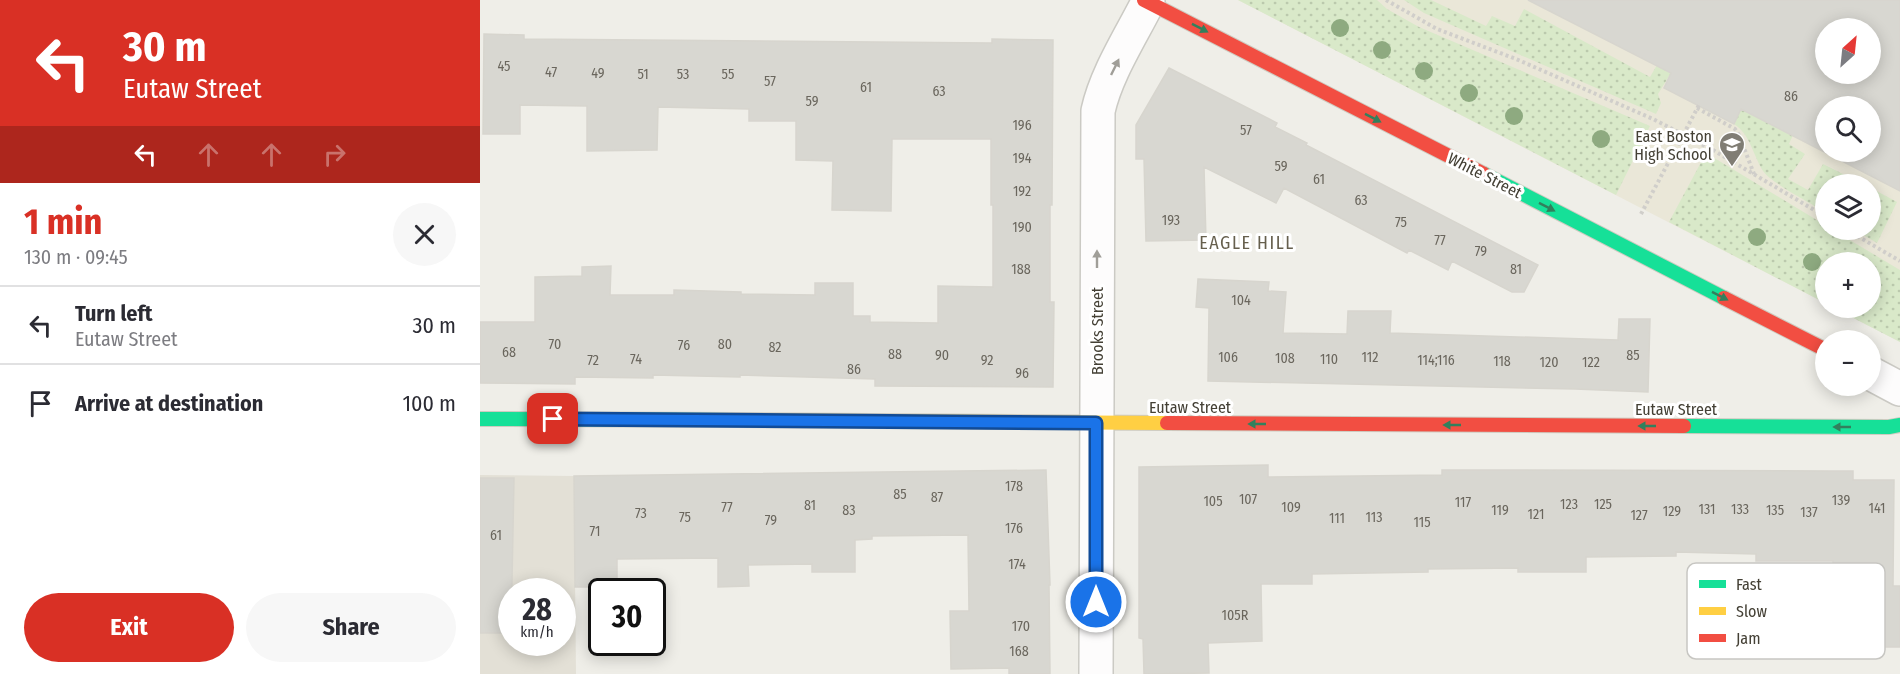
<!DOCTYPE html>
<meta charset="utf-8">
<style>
:root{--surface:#fff;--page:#f7f7f7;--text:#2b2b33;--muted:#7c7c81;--line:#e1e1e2;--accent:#d93025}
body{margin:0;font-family:"Fira Sans Condensed",sans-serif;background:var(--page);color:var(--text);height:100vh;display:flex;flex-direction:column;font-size:22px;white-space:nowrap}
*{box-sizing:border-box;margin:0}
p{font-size:20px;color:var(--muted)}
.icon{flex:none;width:33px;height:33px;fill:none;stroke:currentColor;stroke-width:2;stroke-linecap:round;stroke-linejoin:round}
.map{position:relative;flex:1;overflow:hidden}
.details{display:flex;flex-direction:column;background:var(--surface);width:480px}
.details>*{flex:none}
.guide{background:#d93025;color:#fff;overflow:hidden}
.needle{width:39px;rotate:27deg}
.fabs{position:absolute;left:1335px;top:18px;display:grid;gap:12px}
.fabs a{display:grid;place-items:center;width:66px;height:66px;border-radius:50%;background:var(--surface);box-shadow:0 3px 15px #0003;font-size:30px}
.speed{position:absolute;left:18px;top:578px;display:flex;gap:12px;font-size:30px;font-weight:700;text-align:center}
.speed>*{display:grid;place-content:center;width:78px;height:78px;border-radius:50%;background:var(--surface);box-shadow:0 3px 15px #0003;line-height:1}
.speed small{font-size:15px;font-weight:400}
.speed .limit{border:3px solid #111;border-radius:9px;background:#fff;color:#111}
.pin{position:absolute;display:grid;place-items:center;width:51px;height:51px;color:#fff;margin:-26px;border-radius:12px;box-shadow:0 3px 9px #0006}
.me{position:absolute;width:66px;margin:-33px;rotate:0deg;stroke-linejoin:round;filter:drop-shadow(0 0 4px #0008)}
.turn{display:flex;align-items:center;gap:21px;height:126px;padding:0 24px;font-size:27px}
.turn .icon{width:78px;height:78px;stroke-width:2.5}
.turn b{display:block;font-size:42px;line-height:51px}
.lanes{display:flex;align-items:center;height:57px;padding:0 24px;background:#0003;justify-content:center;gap:30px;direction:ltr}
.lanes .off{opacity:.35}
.round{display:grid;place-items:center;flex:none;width:63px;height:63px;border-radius:32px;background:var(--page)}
.overview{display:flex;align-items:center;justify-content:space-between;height:102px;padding:0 24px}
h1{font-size:36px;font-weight:700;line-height:45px;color:var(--accent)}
.cta{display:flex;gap:12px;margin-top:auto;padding:12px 24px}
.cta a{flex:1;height:69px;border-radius:36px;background:var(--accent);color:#fff;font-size:24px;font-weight:700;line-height:69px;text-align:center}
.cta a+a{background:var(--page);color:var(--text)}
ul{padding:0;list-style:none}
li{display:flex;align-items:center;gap:18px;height:78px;padding:0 24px;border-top:2px solid var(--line)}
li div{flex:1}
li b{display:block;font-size:22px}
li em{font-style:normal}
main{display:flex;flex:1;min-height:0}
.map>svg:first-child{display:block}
.residential{fill:#e3e0d6;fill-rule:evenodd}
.education{fill:#eae7d8;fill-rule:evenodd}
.grass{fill:url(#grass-dots)}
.building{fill:#d8d7d1;stroke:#d7d5ce;stroke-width:1.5;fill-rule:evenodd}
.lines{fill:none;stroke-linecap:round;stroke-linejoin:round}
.street-casing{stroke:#cbcac4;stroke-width:36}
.fast-casing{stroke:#cecbc0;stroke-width:16}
.slow-casing{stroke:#cecbc0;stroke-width:16}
.jam-casing{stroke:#cecbc0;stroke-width:16}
.path{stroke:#d0ceca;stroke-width:4;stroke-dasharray:3 3;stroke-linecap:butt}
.street{stroke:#fdfcfc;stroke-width:33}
.fast{stroke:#16e098;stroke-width:14}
.slow{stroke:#ffcf43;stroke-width:14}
.jam{stroke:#f24e42;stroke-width:14}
.tree{fill:#8eaa80}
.oneway{fill:#32805d}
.oneway2{fill:#a09e98}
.route-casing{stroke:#114b97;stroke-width:15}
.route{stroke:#1a73e8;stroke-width:10}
.labels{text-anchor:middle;stroke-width:6;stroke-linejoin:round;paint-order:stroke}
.number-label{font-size:14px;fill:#6a665d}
.poi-label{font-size:16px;fill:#444035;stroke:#fff;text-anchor:end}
.street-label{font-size:16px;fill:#444035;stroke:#fff}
.neighbourhood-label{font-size:18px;letter-spacing:1.5px;fill:#665f4d;stroke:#fff}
.key{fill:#fff;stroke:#c7c6c2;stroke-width:1.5}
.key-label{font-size:16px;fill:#444035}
</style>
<main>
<section class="details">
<div class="guide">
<div class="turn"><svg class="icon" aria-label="left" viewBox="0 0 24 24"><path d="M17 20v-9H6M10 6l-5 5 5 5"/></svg><div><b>30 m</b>Eutaw Street</div></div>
<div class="lanes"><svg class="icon" aria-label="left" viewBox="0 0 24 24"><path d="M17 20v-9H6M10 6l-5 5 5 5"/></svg><svg class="icon off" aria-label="ahead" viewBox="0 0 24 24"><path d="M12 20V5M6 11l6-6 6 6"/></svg><svg class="icon off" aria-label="ahead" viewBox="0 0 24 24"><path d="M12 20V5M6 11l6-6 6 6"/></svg><svg class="icon off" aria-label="right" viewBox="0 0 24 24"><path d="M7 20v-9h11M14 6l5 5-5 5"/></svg></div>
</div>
<div class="overview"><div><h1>1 min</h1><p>130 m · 09:45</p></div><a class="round"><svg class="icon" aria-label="close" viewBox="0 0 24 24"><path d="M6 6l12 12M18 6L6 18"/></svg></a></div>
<ul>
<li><svg class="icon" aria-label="left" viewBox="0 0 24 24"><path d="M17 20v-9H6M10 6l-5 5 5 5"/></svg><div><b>Turn left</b><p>Eutaw Street</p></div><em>30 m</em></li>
<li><svg class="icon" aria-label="arrive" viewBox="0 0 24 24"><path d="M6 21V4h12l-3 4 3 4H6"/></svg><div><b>Arrive at destination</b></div><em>100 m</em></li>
</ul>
<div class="cta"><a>Exit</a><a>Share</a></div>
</section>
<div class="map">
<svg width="1420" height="674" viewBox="0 0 1420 674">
<defs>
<pattern id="grass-dots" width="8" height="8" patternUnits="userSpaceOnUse" patternTransform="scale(1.5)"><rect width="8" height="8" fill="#d9e9c9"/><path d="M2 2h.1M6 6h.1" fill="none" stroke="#bbc9ad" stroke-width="1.8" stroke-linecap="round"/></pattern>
</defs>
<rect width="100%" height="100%" fill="#efeee8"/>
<!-- residential -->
<path class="residential" d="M 0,475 L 94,476 L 96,674 L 0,674 ZM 32,591 L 82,591 L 82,642 L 32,642 Z"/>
<!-- education -->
<path class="education" d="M 758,0 L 1420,0 L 1420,342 L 1354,308 L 1390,308 L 1390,262 L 1346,262 L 1345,303 ZM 1346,28 L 1390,28 L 1390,74 L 1346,74 ZM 1346,106 L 1390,106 L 1390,152 L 1346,152 ZM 1346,184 L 1390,184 L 1390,230 L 1346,230 Z"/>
<!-- grass -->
<path class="grass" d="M 758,0 L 897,0 L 907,9 L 939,27 L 1170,126 L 1136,195 Z
M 924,0 L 951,0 L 1006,26 L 1012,16 L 1035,26 L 1044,9 L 1170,77 L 1177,65 L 1191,73 L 1178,94 L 1181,103 L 1176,114 L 944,13 Z
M 1261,109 L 1313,135 L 1309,144 L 1325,154 L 1308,179 L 1328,190 L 1343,164 L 1383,184 L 1346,184 L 1345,212 C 1331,203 1291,183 1283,171 C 1273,155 1270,134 1254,124 Z
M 1226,153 L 1345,225 L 1346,230 L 1353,230 L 1420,270 L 1420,342 L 1354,308 L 1390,308 L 1390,262 L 1346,262 L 1345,303 L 1189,222 Z
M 1391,188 L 1417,202 L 1397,243 L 1375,230 L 1390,230 Z"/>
<!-- building -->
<path class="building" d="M 1048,0 L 1420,0 L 1420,191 L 1261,109 L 1254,124 L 1184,88 L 1191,73 ZM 1346,28 L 1390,28 L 1390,74 L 1346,74 ZM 1346,106 L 1390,106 L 1390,152 L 1346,152 Z
M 4,34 L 44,35 L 44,39 L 512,43 L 512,39 L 573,40 L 572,205 L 570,205 L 570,302 L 574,302 L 573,387 L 395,386 L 395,379 L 260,375 L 260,377 L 173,375 L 173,378 L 95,377 L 95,384 L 0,383 L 0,322 L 55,322 L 55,277 L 102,276 L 102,267 L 131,266 L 130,295 L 194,295 L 194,290 L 261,292 L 261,294 L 335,295 L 335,283 L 373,283 L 373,316 L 390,316 L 390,322 L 458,323 L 458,286 L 513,287 L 513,205 L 511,205 L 511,139 L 412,139 L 411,211 L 352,210 L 353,161 L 316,160 L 316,121 L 269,121 L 269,109 L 178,107 L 177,150 L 107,151 L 107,106 L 40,105 L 40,134 L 3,134 Z
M 689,68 L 797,123 L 795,127 L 827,143 L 826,145 L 1058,265 L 1044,292 L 1032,292 L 972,261 L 968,270 L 929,250 L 927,253 L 804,188 L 796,203 L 724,167 L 726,240 L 666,241 L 664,159 L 656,159 L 656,125 Z
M 718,279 L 789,282 L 788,291 L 806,292 L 803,333 L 867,334 L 868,311 L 911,311 L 910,333 L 1138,340 L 1139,319 L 1170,319 L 1168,392 L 1095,389 L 728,381 L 729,308 L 716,307 Z
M 788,465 L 788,477 L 962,475 L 962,470 L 1003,470 L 1349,471 L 1373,471 L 1373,480 L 1414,480 L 1413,586 L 1420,586 L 1420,647 L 1354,647 L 1353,561 L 1276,561 L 1276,554 L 1196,552 L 1196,556 L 1106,557 L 1106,572 L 1038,572 L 1038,568 L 948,569 L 948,572 L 832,574 L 832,584 L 781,584 L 782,641 L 728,643 L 729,673 L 664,674 L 663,639 L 659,638 L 659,467 Z
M 566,470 L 570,585 L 569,585 L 570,674 L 529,674 L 529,668 L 471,669 L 470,611 L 489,611 L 488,535 L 392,536 L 392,539 L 375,540 L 375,572 L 332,572 L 332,564 L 268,565 L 269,586 L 238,587 L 238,558 L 137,559 L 137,587 L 95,587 L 94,476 Z
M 0,478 L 34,478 L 31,633 L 0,633 Z"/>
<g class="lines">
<defs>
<path id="street" d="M 1390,373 L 1420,389
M 616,674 L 618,111 C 626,74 651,36 668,2"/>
<path id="fast" d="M 1004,174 L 1244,298
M 0,419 L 256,420
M 1204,426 L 1409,427 L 1420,425"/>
<path id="slow" d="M 256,420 L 687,423"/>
<path id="jam" d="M 664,0 L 1004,174
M 1244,298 L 1346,350
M 687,423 L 1204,426"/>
</defs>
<!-- street casing -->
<use href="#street" class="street-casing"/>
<!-- fast casing -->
<use href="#fast" class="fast-casing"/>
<!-- slow casing -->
<use href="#slow" class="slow-casing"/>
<!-- jam casing -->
<use href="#jam" class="jam-casing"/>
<!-- path -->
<path class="path" d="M 906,0 L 957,29 L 1036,59 L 1173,119 L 1233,150 L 1346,217
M 1217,108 L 1255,129 L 1259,135 L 1274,174
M 1161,214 L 1219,105
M 1367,230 L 1420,261"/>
<!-- street -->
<use href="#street" class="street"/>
<!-- fast -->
<use href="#fast" class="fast"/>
<!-- slow -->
<use href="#slow" class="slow"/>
<!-- jam -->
<use href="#jam" class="jam"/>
</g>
<!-- trees -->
<g class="tree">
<circle cx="860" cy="28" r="9"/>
<circle cx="902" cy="50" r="9"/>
<circle cx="944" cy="71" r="9"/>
<circle cx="989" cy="93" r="9"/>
<circle cx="1034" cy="116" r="9"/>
<circle cx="1121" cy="139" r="9"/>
<circle cx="1277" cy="237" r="9"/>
<circle cx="1332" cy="262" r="9"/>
</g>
<!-- one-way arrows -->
<defs><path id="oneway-solid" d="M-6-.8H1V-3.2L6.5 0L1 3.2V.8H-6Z" transform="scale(1.5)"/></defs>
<g class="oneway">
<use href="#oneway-solid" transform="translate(720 28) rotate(27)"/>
<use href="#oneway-solid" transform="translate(893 118) rotate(27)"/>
<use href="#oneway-solid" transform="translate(1067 207) rotate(27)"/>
<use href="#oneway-solid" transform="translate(1240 296) rotate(27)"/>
<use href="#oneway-solid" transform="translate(777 424) rotate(-180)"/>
<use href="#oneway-solid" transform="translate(972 425) rotate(-180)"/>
<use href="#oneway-solid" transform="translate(1167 426) rotate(-180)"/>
<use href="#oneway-solid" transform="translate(1362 427) rotate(-180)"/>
</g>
<g class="oneway2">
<use href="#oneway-solid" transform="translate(635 67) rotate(-64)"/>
<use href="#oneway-solid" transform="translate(617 259) rotate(-90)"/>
</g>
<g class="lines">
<defs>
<path id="route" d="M 73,419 L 616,423 L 616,602"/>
</defs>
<!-- route casing -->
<use href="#route" class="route-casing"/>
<!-- route -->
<use href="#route" class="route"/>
</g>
<!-- icons -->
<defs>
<symbol id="school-pin" viewBox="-11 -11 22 30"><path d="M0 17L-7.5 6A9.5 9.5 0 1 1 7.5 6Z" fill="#807d74" stroke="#fff"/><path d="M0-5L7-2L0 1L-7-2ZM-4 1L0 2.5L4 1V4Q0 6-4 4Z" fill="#fff"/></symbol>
</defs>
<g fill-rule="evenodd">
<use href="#school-pin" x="1237" y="130" width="30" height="40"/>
</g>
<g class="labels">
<!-- number labels -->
<g class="number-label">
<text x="24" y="71">45</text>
<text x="71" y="77">47</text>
<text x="118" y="78">49</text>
<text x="163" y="79">51</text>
<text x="203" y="79">53</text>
<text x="248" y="79">55</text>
<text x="290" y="86">57</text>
<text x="386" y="92">61</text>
<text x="459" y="96">63</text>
<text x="1311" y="101">86</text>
<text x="332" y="106">59</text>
<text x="542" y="130">196</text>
<text x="766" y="135">57</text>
<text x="542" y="163">194</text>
<text x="801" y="171">59</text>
<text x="839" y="184">61</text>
<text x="542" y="196">192</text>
<text x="881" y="205">63</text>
<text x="691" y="225">193</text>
<text x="921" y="227">75</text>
<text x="542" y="232">190</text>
<text x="960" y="245">77</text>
<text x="1001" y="256">79</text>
<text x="541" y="274">188</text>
<text x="1036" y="274">81</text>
<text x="761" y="305">104</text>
<text x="75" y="349">70</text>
<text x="245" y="349">80</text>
<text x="204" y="350">76</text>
<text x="295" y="352">82</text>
<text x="29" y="357">68</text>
<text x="415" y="359">88</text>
<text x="462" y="360">90</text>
<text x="1153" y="360">85</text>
<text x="748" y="362">106</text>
<text x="890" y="362">112</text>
<text x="805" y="363">108</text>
<text x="156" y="364">74</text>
<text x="849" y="364">110</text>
<text x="113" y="365">72</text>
<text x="507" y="365">92</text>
<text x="956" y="365">114;116</text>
<text x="1022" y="366">118</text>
<text x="1069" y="367">120</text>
<text x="1111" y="367">122</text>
<text x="374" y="374">86</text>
<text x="542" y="378">96</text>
<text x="534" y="491">178</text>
<text x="420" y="499">85</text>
<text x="457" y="502">87</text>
<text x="768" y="504">107</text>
<text x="1361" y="505">139</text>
<text x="733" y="506">105</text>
<text x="983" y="507">117</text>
<text x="1089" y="509">123</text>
<text x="1123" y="509">125</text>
<text x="330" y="510">81</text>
<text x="247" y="512">77</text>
<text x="811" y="512">109</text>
<text x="1397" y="513">141</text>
<text x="1227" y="514">131</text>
<text x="1260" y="514">133</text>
<text x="369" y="515">83</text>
<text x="1020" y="515">119</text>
<text x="1295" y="515">135</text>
<text x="1192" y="516">129</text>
<text x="1329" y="517">137</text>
<text x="161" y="518">73</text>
<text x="1056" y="519">121</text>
<text x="1159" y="520">127</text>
<text x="205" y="522">75</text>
<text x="894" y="522">113</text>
<text x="857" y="523">111</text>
<text x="291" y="525">79</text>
<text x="942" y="527">115</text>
<text x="534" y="533">176</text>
<text x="115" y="536">71</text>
<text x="16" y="540">61</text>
<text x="537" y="569">174</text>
<text x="755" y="620">105R</text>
<text x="541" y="631">170</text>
<text x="539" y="656">168</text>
</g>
<!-- poi labels -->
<g class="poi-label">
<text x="1232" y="142">East Boston<tspan x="1232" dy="18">High School</tspan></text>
</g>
<!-- street labels -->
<g class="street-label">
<text transform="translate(1005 175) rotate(27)" y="6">White Street</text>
<text transform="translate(617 331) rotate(-90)" y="6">Brooks Street</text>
<text x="710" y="413">Eutaw Street</text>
<text x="1196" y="415">Eutaw Street</text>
</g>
<!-- neighbourhood labels -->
<g class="neighbourhood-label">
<text x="767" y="249">EAGLE HILL</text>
</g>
</g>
<!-- legend -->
<rect x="1207" y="563" width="198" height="96" rx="9" class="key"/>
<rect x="1219" y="580" width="27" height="8" fill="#16e098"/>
<rect x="1219" y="607" width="27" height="8" fill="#ffcf43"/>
<rect x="1219" y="634" width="27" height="8" fill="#f24e42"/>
<g class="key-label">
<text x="1256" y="590">Fast</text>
<text x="1256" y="617">Slow</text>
<text x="1256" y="644">Jam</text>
</g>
</svg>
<div class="fabs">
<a><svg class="needle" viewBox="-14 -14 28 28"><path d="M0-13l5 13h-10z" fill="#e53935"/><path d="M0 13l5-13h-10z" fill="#7c7c81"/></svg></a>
<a><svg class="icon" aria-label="search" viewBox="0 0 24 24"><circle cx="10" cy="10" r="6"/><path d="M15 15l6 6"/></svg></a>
<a><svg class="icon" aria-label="layers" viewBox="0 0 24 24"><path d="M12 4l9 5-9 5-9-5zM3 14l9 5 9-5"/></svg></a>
<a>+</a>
<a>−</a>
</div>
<div class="speed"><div>28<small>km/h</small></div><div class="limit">30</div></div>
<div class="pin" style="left:73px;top:419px;background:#d93025"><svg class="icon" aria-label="arrive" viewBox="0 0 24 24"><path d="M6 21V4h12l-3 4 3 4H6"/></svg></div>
<svg class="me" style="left:616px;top:602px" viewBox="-20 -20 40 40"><circle r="17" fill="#1a73e8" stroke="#fff" stroke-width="3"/><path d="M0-11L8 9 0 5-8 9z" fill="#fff"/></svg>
</div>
</main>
